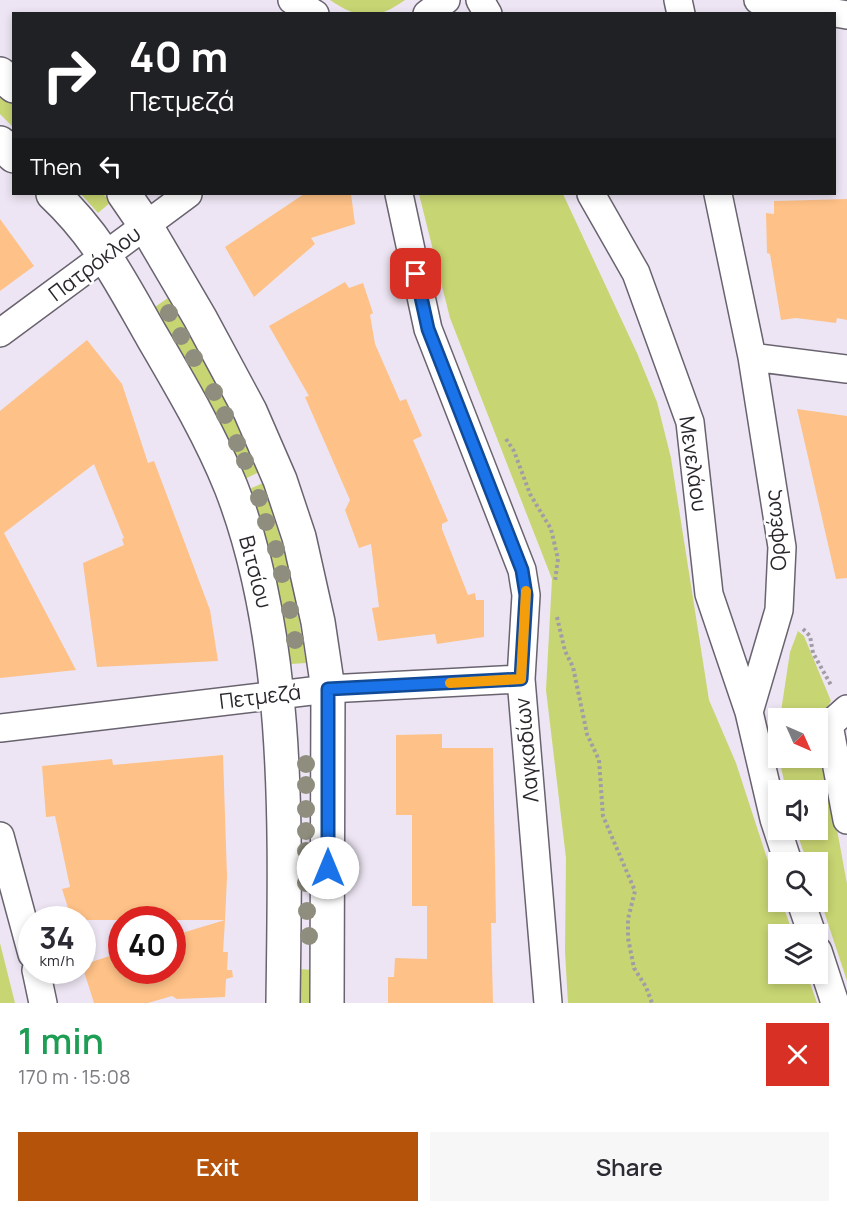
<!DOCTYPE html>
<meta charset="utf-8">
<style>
:root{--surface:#fff;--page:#f7f7f7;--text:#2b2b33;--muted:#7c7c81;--accent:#b45309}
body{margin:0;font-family:Manrope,sans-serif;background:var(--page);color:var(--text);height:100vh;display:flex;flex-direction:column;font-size:22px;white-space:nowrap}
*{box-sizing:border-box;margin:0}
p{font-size:20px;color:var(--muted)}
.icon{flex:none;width:33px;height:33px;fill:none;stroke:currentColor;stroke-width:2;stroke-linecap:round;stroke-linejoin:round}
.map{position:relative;height:1003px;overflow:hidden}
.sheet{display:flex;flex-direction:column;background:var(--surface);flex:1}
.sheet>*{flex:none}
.banner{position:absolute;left:12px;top:12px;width:824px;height:183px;border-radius:0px;box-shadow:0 3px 9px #0003;background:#202124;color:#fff;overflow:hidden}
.needle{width:39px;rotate:135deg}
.tools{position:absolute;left:768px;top:708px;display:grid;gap:12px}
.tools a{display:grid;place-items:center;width:60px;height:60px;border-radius:0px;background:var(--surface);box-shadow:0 3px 9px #0003;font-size:30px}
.speed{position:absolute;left:18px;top:906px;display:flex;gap:12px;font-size:30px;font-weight:700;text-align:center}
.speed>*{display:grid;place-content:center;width:78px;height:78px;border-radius:50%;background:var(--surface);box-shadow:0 3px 9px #0003;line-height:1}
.speed small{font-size:15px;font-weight:400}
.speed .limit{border:9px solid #d22;background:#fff;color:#111}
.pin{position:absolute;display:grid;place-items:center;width:51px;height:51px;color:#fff;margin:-26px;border-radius:12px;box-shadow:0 3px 9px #0006}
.me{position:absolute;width:66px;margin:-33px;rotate:0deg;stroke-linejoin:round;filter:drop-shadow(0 0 4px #0008)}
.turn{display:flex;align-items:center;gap:21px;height:126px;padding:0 18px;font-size:27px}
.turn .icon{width:78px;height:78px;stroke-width:2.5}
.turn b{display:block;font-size:42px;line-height:51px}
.then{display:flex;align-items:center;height:57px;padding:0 18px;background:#0003;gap:12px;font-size:22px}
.round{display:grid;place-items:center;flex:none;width:63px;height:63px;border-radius:0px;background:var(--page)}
.head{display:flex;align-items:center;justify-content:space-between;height:102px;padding:0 18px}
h1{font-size:36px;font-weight:600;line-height:45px;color:#1e9e55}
.primary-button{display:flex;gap:12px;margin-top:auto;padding:12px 18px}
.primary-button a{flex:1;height:69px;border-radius:0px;background:var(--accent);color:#fff;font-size:24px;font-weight:600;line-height:69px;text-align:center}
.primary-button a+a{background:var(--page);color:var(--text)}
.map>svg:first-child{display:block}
.green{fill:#c8d573}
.building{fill:#fec187}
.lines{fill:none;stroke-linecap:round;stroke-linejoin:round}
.street-casing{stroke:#69636f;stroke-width:30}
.secondary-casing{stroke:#69636f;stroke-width:36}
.path{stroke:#a29ca6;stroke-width:4;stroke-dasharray:3 3;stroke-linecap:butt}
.street{stroke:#fff;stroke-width:27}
.secondary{stroke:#fff;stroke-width:33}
.tree{fill:#8f8e7e}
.route-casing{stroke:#114b97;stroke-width:15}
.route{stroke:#1a73e8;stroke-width:10}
.slow{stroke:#f59e0b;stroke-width:10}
.labels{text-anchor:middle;stroke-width:5;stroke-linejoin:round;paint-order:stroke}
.street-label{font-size:21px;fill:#2b282d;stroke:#fff}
</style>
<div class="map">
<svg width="847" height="1003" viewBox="0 0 847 1003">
<rect width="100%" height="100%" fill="#ede5f3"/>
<!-- green -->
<path class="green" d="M 330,0 L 405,0 C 377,20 359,20 330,0 Z
M 0,93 L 13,104 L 13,127 L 0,114 Z
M 81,194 L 103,194 L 111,202 L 98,213 Z
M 419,194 L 563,194 L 637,353 L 657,402 L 671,458 L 709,700 L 736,763 L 778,892 L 778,902 L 782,902 L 793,934 L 778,934 L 778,974 L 807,974 L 817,1003 L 568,1003 L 565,952 L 566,858 L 546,690 L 552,579 L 450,318 Z
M 168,298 L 235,415 L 259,472 L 245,479 L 207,397 L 155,307 Z
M 263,483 L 292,576 L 306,663 L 291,664 L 273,569 L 247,490 Z
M 798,631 L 804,636 L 831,701 L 821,717 L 821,742 L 847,884 L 847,981 L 818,893 L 818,862 L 807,862 L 796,830 L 818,830 L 818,790 L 786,790 L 779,758 L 818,758 L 818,718 L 780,718 L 790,652 Z
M 0,943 L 15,1003 L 0,1003 Z
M 297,969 L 316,970 L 316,1003 L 297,1003 Z"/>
<!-- building -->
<path class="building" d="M 304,194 L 351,194 L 355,224 L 311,238 L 315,244 L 254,297 L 225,247 Z
M 847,199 L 847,320 L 837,318 L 836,323 L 796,318 L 781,320 L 770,254 L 767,253 L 766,213 L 774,214 L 774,201 Z
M 0,219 L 34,266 L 0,291 Z
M 345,282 L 349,288 L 363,283 L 373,313 L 370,315 L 375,344 L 400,401 L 406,399 L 422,436 L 413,440 L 448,521 L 442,524 L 442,529 L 468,595 L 475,593 L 476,600 L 484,600 L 484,637 L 437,644 L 435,634 L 378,641 L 372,608 L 379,607 L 371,544 L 359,548 L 345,510 L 350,500 L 305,397 L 309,396 L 269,326 Z
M 87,340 L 122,384 L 148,463 L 154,461 L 210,610 L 218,661 L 97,667 L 83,563 L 124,545 L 122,539 L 124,538 L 94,464 L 4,533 L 76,670 L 0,678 L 0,411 Z
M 797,409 L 847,416 L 847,578 L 836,579 Z
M 442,734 L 442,748 L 493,748 L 496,923 L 491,923 L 493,1003 L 388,1003 L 388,977 L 394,977 L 395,958 L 427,959 L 427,906 L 412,906 L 412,815 L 396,815 L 396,735 Z
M 223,755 L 227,877 L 225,920 L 72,920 L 62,889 L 70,887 L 55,816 L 46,817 L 42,766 L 112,759 L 113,765 Z
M 225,920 L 223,952 L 228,952 L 227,970 L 232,970 L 233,977 L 226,979 L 225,997 L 177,999 L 172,996 L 148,1003 L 94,1003 L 82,965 L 122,952 L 122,970 L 172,970 L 172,936 Z"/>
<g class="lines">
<defs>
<path id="street" d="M 292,0 L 315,14
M 480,0 L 488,14
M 678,0 L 681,14
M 758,0 L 847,15
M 427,14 L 446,0
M 399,194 L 428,329 L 522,570 L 526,595 L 521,679 L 548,1003
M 591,194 L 636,273 L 690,422 L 709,594 L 749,712 L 774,819 L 788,862
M 718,194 L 752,357 L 782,547 L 779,610 L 749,712
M 0,333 L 188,194
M 752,357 L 847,369
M 847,709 L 829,725 L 847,820
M 0,728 L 328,689 L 521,679
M 0,836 L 32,954
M 801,902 L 812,934
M 818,951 L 835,1003
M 36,970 L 43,1003"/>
<path id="secondary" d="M 0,74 L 14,86
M 0,143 L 14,156
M 53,194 C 99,237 122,284 153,338 C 181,386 210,435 231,487 C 292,644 285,837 283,1003
M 124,194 L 146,226 L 200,318 L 250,411 L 280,480 L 299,537 L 318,622 L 328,689 L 327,1003"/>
</defs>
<!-- street casing -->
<use href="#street" class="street-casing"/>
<!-- secondary casing -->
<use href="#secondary" class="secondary-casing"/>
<!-- path -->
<path class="path" d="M 506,439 L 514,451 L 530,494 L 551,529 L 558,559 L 555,581
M 557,617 L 565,651 L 573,667 L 587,734 L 599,760 L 603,816 L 635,891 L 628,919 L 628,938 L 634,968 L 646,987 L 652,1003
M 803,629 L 810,636 L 813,653 L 831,685"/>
<!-- street -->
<use href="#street" class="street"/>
<!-- secondary -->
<use href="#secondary" class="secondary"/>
</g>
<!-- trees -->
<g class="tree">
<circle cx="169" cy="313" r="9"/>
<circle cx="181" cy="336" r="9"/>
<circle cx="194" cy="358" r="9"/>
<circle cx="214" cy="392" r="9"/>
<circle cx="225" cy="415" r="9"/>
<circle cx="237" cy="443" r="9"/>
<circle cx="245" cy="461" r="9"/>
<circle cx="259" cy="498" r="9"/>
<circle cx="266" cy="522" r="9"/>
<circle cx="276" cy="549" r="9"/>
<circle cx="282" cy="574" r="9"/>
<circle cx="290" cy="610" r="9"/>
<circle cx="295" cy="640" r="9"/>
<circle cx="306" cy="764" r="9"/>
<circle cx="306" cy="785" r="9"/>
<circle cx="306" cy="809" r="9"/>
<circle cx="306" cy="831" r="9"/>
<circle cx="306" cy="851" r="9"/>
<circle cx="306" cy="883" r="9"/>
<circle cx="307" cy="911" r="9"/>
<circle cx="309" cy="936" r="9"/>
</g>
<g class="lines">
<defs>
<path id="route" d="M 328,868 L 328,689 L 521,679 L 526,595 L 522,570 L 428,329 L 416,274"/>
</defs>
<!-- route casing -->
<use href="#route" class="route-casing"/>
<!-- route -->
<use href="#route" class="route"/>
<!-- slow -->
<path class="slow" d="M 450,683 L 521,679 L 526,591"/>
</g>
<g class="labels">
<!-- street labels -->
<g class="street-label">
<text transform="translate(95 264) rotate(-37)" y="7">Πατρόκλου</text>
<text transform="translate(693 464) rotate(82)" y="7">Μενελάου</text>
<text transform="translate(776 530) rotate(-95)" y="7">Ορφέως</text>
<text transform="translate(255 572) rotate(75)" y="7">Βιτσίου</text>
<text transform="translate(260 697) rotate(-7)" y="7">Πετμεζά</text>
<text transform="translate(527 750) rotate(-95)" y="7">Λαγκαδίων</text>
</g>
</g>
</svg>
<div class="tools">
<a><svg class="needle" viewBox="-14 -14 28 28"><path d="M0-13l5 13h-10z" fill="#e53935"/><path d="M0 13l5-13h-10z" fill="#7c7c81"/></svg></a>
<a><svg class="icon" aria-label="sound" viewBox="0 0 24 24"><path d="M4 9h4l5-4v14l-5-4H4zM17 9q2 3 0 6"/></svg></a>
<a><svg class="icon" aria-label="search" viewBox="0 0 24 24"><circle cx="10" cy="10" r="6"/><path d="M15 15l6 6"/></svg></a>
<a><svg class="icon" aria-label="layers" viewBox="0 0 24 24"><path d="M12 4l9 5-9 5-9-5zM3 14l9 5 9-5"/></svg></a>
</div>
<div class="speed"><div>34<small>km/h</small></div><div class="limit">40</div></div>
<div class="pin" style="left:416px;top:274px;background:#d93025"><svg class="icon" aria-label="arrive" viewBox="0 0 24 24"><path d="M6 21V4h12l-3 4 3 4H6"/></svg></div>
<svg class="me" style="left:328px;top:868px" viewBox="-20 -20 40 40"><circle r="19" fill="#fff"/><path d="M0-13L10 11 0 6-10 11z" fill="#1a73e8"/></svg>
<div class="banner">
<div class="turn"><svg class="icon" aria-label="right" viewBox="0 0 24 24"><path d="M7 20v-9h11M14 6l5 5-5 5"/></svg><div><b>40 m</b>Πετμεζά</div></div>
<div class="then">Then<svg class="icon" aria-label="left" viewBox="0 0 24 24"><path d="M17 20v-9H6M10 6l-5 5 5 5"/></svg></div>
</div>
</div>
<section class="sheet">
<div class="head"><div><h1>1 min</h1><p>170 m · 15:08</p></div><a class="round" style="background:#d93025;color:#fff"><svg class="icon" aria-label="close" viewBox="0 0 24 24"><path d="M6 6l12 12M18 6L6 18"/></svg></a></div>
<div class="primary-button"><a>Exit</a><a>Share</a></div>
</section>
